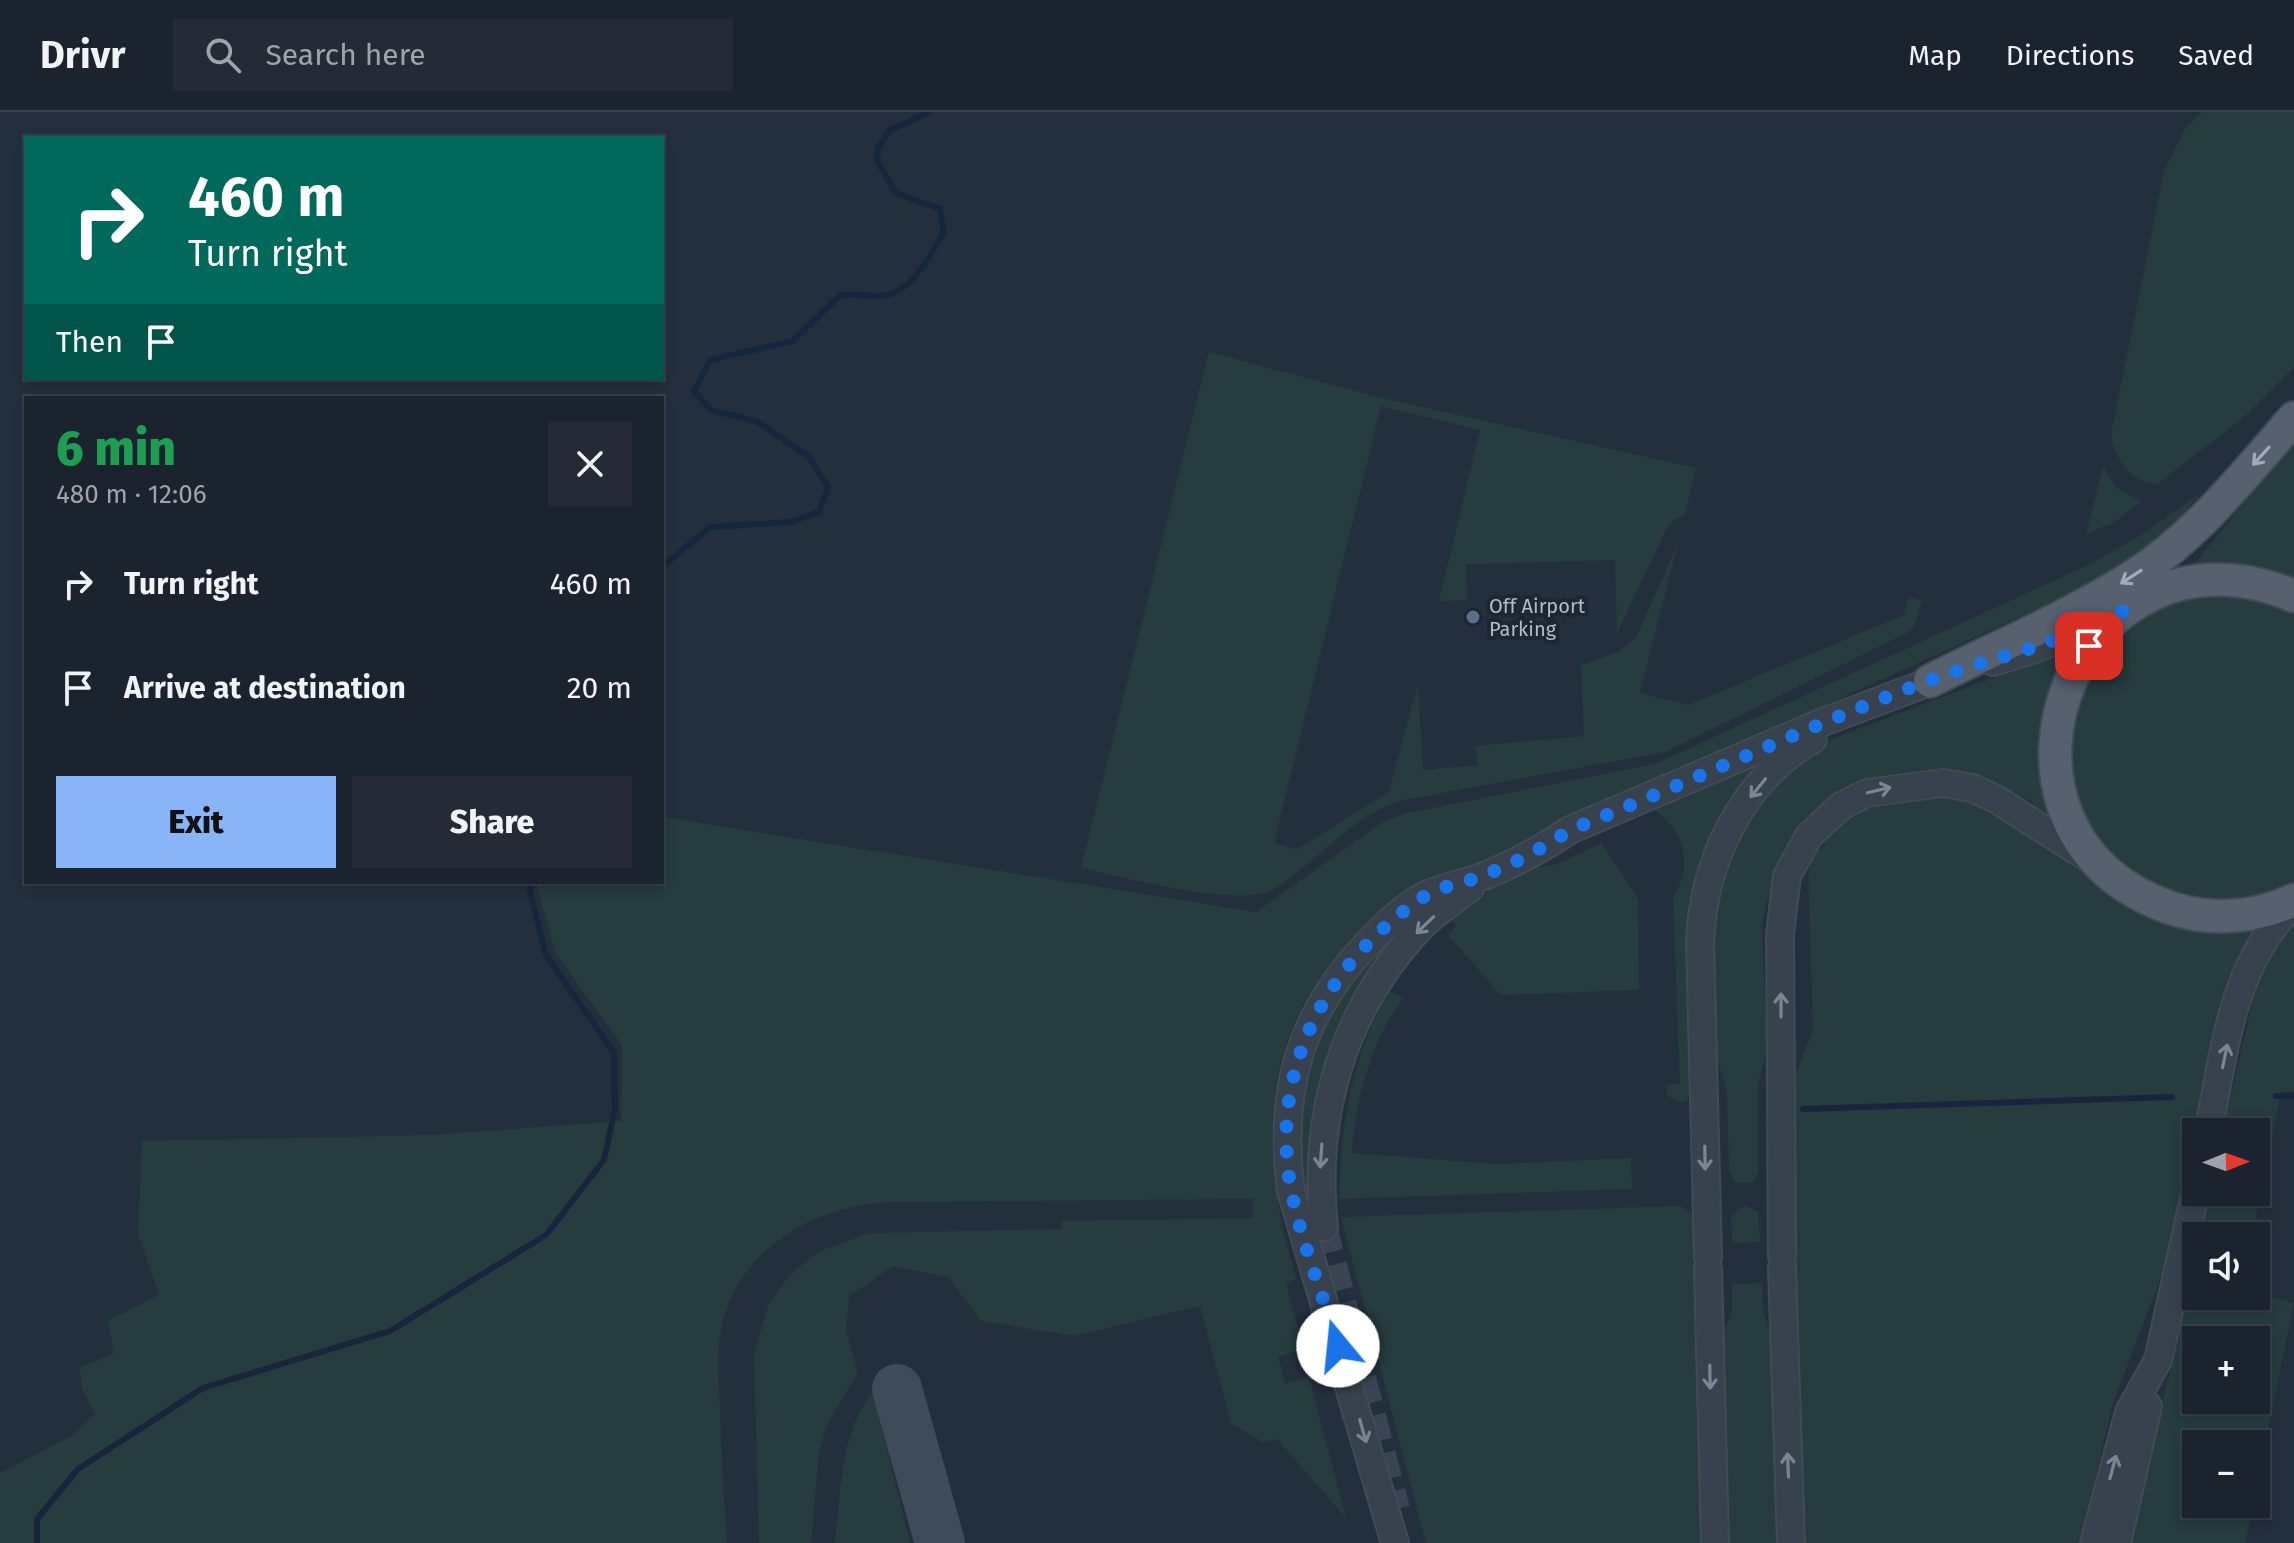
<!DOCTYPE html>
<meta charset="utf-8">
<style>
:root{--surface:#1b232e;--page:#242b36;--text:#f1f3f6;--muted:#a0a4aa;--line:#39404a;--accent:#8ab4f8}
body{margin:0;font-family:"Fira Sans",sans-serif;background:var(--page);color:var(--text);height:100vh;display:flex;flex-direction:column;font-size:30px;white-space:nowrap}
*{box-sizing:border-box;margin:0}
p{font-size:26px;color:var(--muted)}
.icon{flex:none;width:44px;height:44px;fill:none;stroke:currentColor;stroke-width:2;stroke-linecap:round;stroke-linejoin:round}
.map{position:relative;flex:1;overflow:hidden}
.details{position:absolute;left:24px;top:284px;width:640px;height:488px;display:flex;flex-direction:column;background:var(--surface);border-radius:0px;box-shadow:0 4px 12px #0003,0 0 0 2px var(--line)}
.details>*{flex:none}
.hud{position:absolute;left:24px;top:24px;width:640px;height:244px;border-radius:0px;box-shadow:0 4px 12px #0003,0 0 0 2px var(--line);background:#00695c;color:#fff;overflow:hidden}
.needle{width:52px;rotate:89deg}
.fabs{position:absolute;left:2182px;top:1006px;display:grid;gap:16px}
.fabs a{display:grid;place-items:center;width:88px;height:88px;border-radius:0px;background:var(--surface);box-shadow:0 4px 12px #0003,0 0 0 2px var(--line);font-size:40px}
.pin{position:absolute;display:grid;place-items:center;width:68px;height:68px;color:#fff;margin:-34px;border-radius:16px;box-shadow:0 4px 12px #0006}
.me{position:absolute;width:88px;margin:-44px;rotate:343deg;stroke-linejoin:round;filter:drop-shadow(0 0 6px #0008)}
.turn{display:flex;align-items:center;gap:28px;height:168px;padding:0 32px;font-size:36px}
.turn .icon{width:104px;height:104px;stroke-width:2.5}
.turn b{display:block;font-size:56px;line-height:68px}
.then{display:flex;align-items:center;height:76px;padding:0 32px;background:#0003;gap:16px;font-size:30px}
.round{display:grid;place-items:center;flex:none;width:84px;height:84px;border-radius:0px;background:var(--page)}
.head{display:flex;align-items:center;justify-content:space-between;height:136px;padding:0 32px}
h1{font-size:48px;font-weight:800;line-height:60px;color:#1e9e55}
.primary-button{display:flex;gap:16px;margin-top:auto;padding:16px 32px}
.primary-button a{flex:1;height:92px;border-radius:0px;background:var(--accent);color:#111;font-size:32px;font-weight:800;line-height:92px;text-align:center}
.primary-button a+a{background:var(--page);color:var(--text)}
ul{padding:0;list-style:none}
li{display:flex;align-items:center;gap:24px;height:104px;padding:0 32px}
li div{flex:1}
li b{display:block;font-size:30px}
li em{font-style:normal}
header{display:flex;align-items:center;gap:48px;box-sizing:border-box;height:112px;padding:0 40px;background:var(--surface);border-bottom:2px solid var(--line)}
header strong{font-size:38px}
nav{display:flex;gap:44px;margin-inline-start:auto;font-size:28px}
.search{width:560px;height:72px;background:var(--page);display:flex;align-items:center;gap:20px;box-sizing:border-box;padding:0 28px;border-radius:0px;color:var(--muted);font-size:30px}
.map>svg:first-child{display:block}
.green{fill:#263c3f;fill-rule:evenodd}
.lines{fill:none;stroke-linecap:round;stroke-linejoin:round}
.stream{stroke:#17263c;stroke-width:6}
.taxiway{stroke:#3f4a5a;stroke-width:50}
.minor-tunnel{stroke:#3a4453;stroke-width:26;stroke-dasharray:26 13;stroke-linecap:butt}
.minor-casing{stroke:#414a57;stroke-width:30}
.major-casing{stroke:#414a57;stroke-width:36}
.minor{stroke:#38414e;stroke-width:26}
.major{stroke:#56606e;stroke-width:32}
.oneway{stroke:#a1aab7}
.oneway2{stroke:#7c8592}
.route{stroke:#1a73e8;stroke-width:14;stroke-dasharray:0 25.2}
.service-dot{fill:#5c6f8a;stroke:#1d2633;stroke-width:3}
.labels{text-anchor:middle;stroke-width:8;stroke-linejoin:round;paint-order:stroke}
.poi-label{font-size:20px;fill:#b4bcc9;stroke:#1d2633;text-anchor:start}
</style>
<header>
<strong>Drivr</strong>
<div class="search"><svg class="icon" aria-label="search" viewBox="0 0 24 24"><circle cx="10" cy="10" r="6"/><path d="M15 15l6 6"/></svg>Search here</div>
<nav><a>Map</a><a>Directions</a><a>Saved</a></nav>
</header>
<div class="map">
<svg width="2294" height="1431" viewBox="0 0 2294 1431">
<rect width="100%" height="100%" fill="#242f3e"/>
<!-- green -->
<path class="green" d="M 2202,0 L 2294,0 L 2294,255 L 2242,307 L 2157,372 C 2131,372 2114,346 2111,322 L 2164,59 L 2185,16 Z
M 1209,240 L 1382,286 L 1696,356 L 1685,403 L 1676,406 L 1666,418 L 1617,521 L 1615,448 L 1466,452 L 1467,488 L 1439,489 L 1480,318 L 1381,294 L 1274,731 L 1297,737 L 1389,680 L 1418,571 L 1423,658 L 1477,653 L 1476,634 L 1584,624 L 1581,553 L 1618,540 L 1636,526 L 1678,431 L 1640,581 L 1688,593 L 1904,503 L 1909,485 L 1922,489 L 1915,513 L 1909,520 L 1665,640 L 1399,689 C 1345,709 1320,748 1274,777 C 1242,798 1121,764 1081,756 Z
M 2294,329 L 2294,473 L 2189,459 Z
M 2103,354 L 2116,375 L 2141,390 L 2113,411 L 2086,422 Z
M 2203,379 C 2167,424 2127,452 2077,479 L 1401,786 C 1262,886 1251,1013 1296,1167 L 1286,1171 L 1303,1237 L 1278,1245 L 1285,1271 L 1309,1265 L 1346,1406 L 1277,1327 L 1262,1330 L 1231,1311 L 1200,1194 L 1073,1224 L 981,1209 L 948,1165 L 893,1154 L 849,1184 L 846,1219 L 858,1261 L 826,1315 L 819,1341 L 811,1431 L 759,1431 L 754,1241 L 769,1191 L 790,1163 L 818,1140 L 869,1121 L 1062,1117 L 1062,1109 L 1253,1106 L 1253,1087 L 893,1090 C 817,1092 736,1137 721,1218 C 716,1244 719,1271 720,1297 C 721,1342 724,1386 727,1431 L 0,1431 L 0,1361 L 71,1324 L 95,1302 L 82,1278 L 80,1256 L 114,1241 L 108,1209 L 159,1183 L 138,1121 L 142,1029 L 430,1023 L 621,1009 L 622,933 L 556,842 L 538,779 L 539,770 L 662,770 L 662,705 L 1256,800 L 1381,711 L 1407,701 L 1655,652 L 2088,453 L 2141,423 Z
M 2214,482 L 2273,490 L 2294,500 L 2294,773 L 2228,792 L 2169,783 L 2117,752 L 2081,703 L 2067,644 L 2076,584 L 2107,532 L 2155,496 Z
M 2068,537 C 2031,607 2046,642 2061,714 L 2029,688 L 1991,670 L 1951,660 L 1909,661 L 1867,671 L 1779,754 L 1765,795 L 1762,817 L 1767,936 L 1758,973 L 1758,1062 L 1751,1071 L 1736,1071 L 1729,1058 L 1727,980 L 1716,943 L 1709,818 L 1717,769 L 1761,683 L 1816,636 L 1837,625 Z
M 1761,648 C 1665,759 1688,844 1691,980 L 1687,988 L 1680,991 L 1667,982 L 1666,973 L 1680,972 L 1673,786 C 1693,752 1686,720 1654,698 Z
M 1952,683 L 1985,693 L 2106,778 L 2151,803 L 2261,810 L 2241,839 L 2223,879 L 2163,1159 L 2112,1294 L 2081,1431 L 1798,1431 L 1792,971 L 1813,918 L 1808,759 L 1815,743 L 1841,710 L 1878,690 Z
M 1601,731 L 1638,786 L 1639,878 L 1501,883 L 1448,823 L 1456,814 L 1450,807 L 1476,786 L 1521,759 L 1560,751 Z
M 2294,811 L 2294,979 L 2281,980 L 2270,1039 L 2258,1041 L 2256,1138 L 2256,1124 L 2200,1124 L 2210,1080 L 2256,1080 L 2256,1020 L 2223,1020 L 2260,856 Z
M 1404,816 L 1344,907 L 1323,1125 C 1317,1112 1309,1099 1304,1086 C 1296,1064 1298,1035 1300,1012 C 1308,932 1343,869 1404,816 Z
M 1390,879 L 1404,886 C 1371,927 1355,990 1352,1041 L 1496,1052 L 1631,1046 L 1632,1077 L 1339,1087 C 1341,1015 1351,942 1390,879 Z
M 1745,1093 L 1758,1100 L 1760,1130 L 1732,1131 L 1731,1104 Z
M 1681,1094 L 1693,1103 L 1703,1431 L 1426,1431 L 1341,1105 Z
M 2196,1142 L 2196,1184 L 2256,1181 L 2294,1191 L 2256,1376 L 2256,1332 L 2196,1332 L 2196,1392 L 2253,1392 L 2245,1431 L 2131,1431 ZM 2196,1228 L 2256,1228 L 2256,1288 L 2196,1288 Z
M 1762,1171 L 1763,1199 L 1771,1222 L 1779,1431 L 1727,1431 L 1724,1220 L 1732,1198 L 1732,1172 Z
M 873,1279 L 910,1431 L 835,1431 C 841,1377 840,1324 873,1279 Z"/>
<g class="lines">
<!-- stream -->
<path class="stream" d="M 662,455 L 710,415 L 791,410 L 819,400 L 828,375 L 809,345 L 758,310 L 711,298 L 694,279 L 710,248 L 793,229 L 840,183 C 854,181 865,184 878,184 C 911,184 929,144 944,121 L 940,97 L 896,81 L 877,49 L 878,36 L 889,19 L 929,0
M 2276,984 L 2294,984
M 1803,997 L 2172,985
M 37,1431 L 37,1407 L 78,1357 L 203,1276 L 390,1219 L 546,1123 L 604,1048 L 615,996 L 614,941 L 546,843 L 530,780 L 531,770"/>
<!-- taxiway -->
<path class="taxiway" d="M 897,1277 L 940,1431"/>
<!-- minor-tunnel -->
<path class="minor-tunnel" d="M 1324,1115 L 1397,1397"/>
<defs>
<path id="minor" d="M 1993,550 L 2035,537 L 2117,503
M 2208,1020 C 2225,940 2231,851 2294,792
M 1324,1115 C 1312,1004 1343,896 1422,814 C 1436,800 1454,788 1470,776
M 1782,1144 L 1780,823 L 1787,764 L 1809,724 L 1841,694 L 1867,681 L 1943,671 L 1972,676 L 1996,687 L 2099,753
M 1708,1145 L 1700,831 C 1703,750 1741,669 1813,627
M 1782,1156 L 1791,1431
M 1708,1157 L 1715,1431
M 1395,1431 L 1291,1079 C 1278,980 1299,901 1370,829 C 1385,813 1406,793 1426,783 C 1444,775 1465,771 1484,764 C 1514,752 1543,736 1570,718 L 1823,610 L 1948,563
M 2094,1431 L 2129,1300 L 2158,1248 L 2196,1077
M 2117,1431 L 2148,1294"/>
<path id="major" d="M 2294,484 C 2077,394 1960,704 2153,789 C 2199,810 2248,809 2294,788
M 1930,569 C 1997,535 2069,505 2132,465 C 2196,425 2245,362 2294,306"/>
</defs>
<!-- minor casing -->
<use href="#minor" class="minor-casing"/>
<!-- major casing -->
<use href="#major" class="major-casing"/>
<!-- minor -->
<use href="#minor" class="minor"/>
<!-- major -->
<use href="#major" class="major"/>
</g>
<!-- one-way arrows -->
<defs><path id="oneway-shaft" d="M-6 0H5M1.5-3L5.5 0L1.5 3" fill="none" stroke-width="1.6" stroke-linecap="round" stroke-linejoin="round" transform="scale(2)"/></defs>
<g class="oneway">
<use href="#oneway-shaft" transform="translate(2261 344) rotate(132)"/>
<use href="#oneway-shaft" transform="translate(2131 465) rotate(147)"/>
</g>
<g class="oneway2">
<use href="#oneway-shaft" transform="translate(1758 676) rotate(129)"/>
<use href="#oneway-shaft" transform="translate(1879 678) rotate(-13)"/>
<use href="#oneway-shaft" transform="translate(1425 813) rotate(136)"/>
<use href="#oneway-shaft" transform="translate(1781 893) rotate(-90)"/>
<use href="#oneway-shaft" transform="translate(2225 944) rotate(-78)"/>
<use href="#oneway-shaft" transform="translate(1321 1044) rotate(94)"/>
<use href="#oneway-shaft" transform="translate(1705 1046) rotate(89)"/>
<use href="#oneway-shaft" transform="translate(1710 1265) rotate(89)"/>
<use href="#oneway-shaft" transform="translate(1363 1319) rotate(74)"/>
<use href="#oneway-shaft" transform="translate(1788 1353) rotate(-92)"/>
<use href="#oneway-shaft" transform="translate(2113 1355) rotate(-75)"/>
</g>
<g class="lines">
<!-- route -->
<path class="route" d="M 1338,1234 C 1323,1182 1301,1130 1291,1077 C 1269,960 1325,852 1422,786 C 1439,774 1465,771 1484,763 C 1514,752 1543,736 1570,718 C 1690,670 1807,615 1928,569 C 1995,544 2064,532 2127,497 L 2089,534"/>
</g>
<!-- markers -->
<circle class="service-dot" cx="1473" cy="505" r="8"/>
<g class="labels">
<!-- poi labels -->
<g class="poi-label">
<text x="1489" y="501">Off Airport<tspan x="1489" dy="23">Parking</tspan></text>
</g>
</g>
</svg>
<div class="fabs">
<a><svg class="needle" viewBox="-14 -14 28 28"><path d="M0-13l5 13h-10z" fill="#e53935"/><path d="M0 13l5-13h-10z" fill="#a0a4aa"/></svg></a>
<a><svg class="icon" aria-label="sound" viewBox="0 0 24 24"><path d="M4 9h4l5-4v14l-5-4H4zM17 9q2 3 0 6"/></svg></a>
<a>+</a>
<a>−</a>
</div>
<div class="pin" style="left:2089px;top:534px;background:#d93025"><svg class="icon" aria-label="arrive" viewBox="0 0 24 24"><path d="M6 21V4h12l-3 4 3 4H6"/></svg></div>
<svg class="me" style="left:1338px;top:1234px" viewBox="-20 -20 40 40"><circle r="19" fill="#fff"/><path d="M0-13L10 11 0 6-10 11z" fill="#1a73e8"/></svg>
<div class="hud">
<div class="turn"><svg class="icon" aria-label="right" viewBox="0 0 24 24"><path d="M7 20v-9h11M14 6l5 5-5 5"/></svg><div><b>460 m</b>Turn right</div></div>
<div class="then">Then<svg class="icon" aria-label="arrive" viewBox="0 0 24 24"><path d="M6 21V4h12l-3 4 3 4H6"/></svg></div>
</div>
<section class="details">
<div class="head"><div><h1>6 min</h1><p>480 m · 12:06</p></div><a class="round"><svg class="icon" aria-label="close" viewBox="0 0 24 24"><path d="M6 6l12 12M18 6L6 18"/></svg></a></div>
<ul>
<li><svg class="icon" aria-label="right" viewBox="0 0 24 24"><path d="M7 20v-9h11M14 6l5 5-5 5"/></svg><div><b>Turn right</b></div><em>460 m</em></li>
<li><svg class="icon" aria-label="arrive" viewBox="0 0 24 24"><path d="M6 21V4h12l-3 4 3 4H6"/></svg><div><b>Arrive at destination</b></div><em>20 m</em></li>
</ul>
<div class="primary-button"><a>Exit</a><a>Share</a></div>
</section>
</div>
